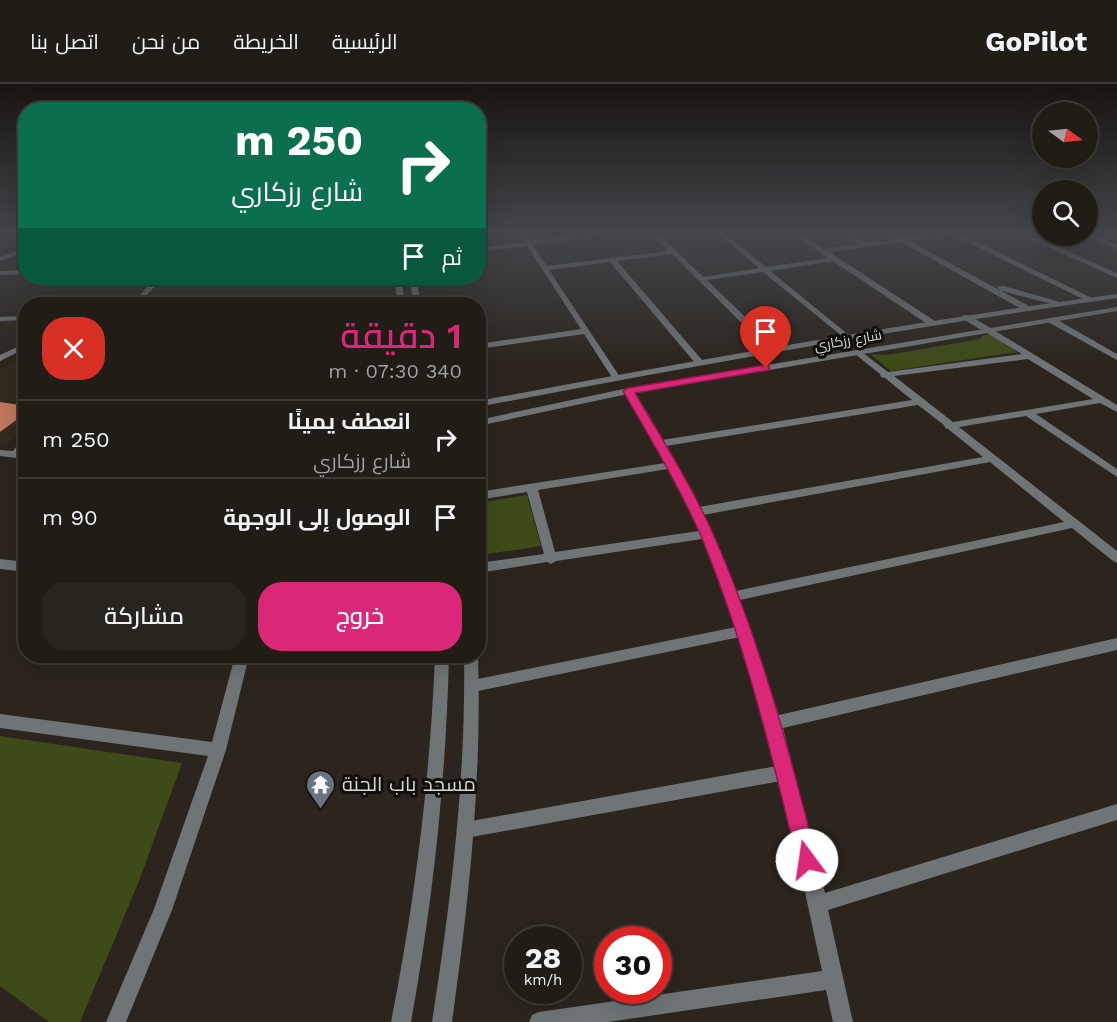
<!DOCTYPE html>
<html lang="ar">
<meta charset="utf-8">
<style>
:root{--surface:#201c16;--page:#28251f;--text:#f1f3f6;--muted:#a2a1a1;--line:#3d3a35;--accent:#db2777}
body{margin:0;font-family:"Work Sans",Cairo,sans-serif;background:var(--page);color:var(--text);direction:rtl;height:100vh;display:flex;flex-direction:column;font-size:22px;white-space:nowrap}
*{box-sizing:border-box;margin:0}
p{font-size:20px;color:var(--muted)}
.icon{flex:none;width:33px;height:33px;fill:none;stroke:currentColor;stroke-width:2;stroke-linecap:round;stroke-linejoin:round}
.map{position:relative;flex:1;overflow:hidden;direction:ltr}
.drawer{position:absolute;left:18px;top:213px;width:468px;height:366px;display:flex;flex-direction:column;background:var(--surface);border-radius:24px;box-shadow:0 6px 24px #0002,0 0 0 2px var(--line);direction:rtl}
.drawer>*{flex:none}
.guide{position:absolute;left:18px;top:18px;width:468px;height:183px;border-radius:24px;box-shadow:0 6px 24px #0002,0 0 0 2px var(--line);direction:rtl;background:#0b6e4f;color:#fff;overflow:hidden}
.needle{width:39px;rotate:105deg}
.buttons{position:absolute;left:1032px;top:18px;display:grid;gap:12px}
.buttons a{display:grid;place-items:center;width:66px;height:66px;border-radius:50%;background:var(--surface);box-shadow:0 6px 24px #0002,0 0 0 2px var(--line);font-size:30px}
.speed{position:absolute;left:504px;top:842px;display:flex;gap:12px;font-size:30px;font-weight:700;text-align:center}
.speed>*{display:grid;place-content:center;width:78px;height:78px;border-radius:50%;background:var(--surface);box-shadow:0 6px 24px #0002,0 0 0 2px var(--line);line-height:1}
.speed small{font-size:15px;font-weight:400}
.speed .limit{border:9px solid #d22;background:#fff;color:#111}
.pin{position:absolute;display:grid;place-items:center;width:51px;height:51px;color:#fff;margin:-62px -26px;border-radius:50% 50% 50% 0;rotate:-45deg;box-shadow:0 0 6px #0007}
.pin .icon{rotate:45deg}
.me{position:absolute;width:66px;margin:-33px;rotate:346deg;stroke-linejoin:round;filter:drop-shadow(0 0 4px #0008)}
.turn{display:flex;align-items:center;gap:21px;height:126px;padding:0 24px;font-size:27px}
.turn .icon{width:78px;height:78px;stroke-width:2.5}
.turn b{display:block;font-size:42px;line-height:51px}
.then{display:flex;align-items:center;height:57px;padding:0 24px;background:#0003;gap:12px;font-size:22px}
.round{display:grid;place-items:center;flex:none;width:63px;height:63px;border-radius:24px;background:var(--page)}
.summary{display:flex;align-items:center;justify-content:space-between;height:102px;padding:0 24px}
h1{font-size:36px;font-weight:600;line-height:45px;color:var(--accent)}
.button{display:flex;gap:12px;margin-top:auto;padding:12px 24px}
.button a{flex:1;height:69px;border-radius:24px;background:var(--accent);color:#fff;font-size:24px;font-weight:600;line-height:69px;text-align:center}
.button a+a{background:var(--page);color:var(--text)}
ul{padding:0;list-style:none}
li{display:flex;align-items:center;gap:18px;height:78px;padding:0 24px;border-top:2px solid var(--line)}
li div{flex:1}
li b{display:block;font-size:22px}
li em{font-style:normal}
header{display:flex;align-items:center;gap:36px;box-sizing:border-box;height:84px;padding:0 30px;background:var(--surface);border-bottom:2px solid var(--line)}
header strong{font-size:28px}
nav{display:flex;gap:33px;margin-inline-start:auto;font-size:21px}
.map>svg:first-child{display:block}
.built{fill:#34291d}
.green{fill:#3e4b18}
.building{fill:#bf775c}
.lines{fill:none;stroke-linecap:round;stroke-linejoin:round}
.minor{fill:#6f7476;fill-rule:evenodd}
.tertiary{fill:#6f7476;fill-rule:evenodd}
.route{fill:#db2777;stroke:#8e194d;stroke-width:1.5}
.labels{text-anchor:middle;stroke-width:6;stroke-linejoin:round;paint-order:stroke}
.far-street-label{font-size:14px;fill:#dad6d1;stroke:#110f0c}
.near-poi-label{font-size:20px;fill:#dad6d1;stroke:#110f0c;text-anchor:start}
</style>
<header>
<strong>GoPilot</strong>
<nav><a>الرئيسية</a><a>الخريطة</a><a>من نحن</a><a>اتصل بنا</a></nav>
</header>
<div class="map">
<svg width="1117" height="938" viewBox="0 0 1117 938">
<rect width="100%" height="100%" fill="#2b251e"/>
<!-- built -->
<path class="built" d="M 25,272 L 25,339 L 11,358 L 0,361 L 0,285 Z"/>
<!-- green -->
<path class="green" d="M 989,250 L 1017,268 L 891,287 L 870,270 L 888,271 L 980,255 L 982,252 Z
M 527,411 L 541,462 L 487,470 L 479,419 Z
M 0,652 L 182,679 L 139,797 L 80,938 L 49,938 L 0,902 Z"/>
<!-- building -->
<path class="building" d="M 0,318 L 26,322 L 26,329 L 0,348 Z"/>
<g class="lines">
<!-- minor -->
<path class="minor" d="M 519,149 L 525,149 L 531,157 L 592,149 L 611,149 L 533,161 L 547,182 L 668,167 L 651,149 L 658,149 L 703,193 L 759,184 L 717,149 L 724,149 L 766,183 L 828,174 L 792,149 L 799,149 L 824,165 L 860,160 L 842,149 L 850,149 L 867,159 L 895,155 L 886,149 L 894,149 L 903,154 L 938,149 L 959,149 L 1096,216 L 1089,218 L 953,151 L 909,157 L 1031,223 L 1031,227 L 1025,227 L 901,158 L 829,168 L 935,237 L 935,241 L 929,241 L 833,177 L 770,187 L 850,252 L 851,254 L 847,256 L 763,188 L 707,196 L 777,264 L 777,268 L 771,268 L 672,170 L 617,177 L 702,276 L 703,278 L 699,281 L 696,280 L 610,178 L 549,186 L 620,293 L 616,296 L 613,295 L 584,250 L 478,265 L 478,260 L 581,245 L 527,162 L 478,168 L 478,164 L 525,158 Z
M 1017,149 L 1026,149 L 1117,189 L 1117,194 Z
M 1088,149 L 1117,161 L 1117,165 L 1086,152 Z
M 26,163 L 26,167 L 0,177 L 0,173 Z
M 26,186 L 26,190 L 0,191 L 0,187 Z
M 155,194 L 162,194 L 139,220 L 132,220 Z
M 998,202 L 1004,202 L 1067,220 L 1060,222 L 998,206 Z
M 401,214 L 404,214 L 404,218 L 356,220 L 316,220 L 320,218 Z
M 963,231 L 969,231 L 1117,321 L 1117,328 L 1100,319 L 1036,330 L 1117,385 L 1117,393 L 1026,332 L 959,343 L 1117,467 L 1117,479 L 1113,477 L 1072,444 L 740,516 L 779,631 L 1117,554 L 1117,566 L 783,644 L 825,809 L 1117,720 L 1117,736 L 828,826 L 853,938 L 833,938 L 826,906 L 608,938 L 529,938 L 532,931 L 539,928 L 822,887 L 781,697 L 466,754 L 460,752 L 458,746 L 460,740 L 466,738 L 777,682 L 740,553 L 473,608 L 468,607 L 466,602 L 468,597 L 473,596 L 736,543 L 702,455 L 556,477 L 551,480 L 547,478 L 478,489 L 478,479 L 544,470 L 527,408 L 478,416 L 478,408 L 665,379 L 623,307 L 625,305 L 631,305 L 662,356 L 912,316 L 885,294 L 881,293 L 880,290 L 855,270 L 855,266 L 858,265 L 888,288 L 1022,270 L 963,235 ZM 1028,275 L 1093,315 L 953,338 L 894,292 ZM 918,321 L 944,341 L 945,344 L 948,345 L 983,373 L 699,423 L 666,362 ZM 990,378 L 1064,438 L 736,507 L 713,450 L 703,431 ZM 668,385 L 699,447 L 555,468 L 538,406 Z
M 26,232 L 26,236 L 0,237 L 0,233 Z
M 1048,234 L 1054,234 L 1117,270 L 1117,276 L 1048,238 Z
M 26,259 L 26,264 L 0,277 L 0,271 Z
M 26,354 L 26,364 L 22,368 L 26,369 L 26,375 L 0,372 L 0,366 L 13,367 L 22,355 Z
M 0,475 L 26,478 L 26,488 L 0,485 Z
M 235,572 L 249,572 L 226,666 L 172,826 L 126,938 L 106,938 L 154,825 L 208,672 L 0,644 L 0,630 L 212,658 Z"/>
<!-- tertiary -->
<path class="tertiary" d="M 394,194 L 401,194 L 405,220 L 398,220 Z
M 409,194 L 416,194 L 421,220 L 414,220 Z
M 1117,210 L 1117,214 C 903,244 691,282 478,323 L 478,317 C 691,277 903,239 1117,210 Z
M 1117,223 L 1117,227 L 628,310 L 478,342 L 478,336 L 628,304 Z
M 435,572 L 449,572 C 446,695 433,817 411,938 L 391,938 C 415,817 430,695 435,572 Z
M 464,572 L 478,572 C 482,695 469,816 452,938 L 432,938 C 451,816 466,695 464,572 Z"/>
</g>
<!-- sky -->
<linearGradient id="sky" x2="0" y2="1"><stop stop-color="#181410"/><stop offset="0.53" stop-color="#44464c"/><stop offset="1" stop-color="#44464c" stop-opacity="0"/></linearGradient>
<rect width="1117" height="280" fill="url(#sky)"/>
<!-- route -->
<path class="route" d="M 766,281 L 769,282 L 769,286 L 635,309 C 662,355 692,402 714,452 C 760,556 789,666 817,776 L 814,783 L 807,786 L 800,783 L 797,776 C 771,667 744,556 701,452 C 679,402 650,354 623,307 L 628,304 Z"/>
<!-- icons -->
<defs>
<symbol id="temple-pin" viewBox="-11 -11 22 30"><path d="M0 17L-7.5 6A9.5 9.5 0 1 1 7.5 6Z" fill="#6b7280" stroke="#110f0c"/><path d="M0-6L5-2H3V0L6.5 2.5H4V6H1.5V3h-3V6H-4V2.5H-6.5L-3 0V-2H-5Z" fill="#fff"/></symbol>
</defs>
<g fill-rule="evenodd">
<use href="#temple-pin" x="304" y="684" width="33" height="45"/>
</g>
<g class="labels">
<!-- far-street labels -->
<g class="far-street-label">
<text transform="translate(848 256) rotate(-10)" y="5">شارع رزكاري</text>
</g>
<!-- near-poi labels -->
<g class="near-poi-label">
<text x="342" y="707">مسجد باب الجنة</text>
</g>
</g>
</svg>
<div class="buttons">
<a><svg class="needle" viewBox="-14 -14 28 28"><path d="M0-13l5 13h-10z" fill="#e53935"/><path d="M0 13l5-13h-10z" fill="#a2a1a1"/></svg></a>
<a><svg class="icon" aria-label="search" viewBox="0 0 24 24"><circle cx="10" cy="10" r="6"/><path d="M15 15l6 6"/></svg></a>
</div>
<div class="speed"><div>28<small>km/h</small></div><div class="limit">30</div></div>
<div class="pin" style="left:766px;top:284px;background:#d93025"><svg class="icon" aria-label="arrive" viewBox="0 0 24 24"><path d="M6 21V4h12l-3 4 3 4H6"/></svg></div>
<svg class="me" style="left:807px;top:776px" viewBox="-20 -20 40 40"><circle r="19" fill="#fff"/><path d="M0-13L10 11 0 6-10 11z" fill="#db2777"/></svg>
<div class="guide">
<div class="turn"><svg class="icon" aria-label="right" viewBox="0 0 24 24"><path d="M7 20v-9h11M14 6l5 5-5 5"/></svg><div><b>250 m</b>شارع رزكاري</div></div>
<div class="then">ثم<svg class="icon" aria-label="arrive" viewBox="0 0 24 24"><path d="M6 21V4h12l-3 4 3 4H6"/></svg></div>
</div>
<section class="drawer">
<div class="summary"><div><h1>1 دقيقة</h1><p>340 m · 07:30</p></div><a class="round" style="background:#d93025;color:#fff"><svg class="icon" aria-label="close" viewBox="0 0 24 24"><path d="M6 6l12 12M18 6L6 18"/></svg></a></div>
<ul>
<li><svg class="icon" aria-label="right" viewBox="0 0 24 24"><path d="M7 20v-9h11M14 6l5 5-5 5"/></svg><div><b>انعطف يمينًا</b><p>شارع رزكاري</p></div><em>250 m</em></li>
<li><svg class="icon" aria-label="arrive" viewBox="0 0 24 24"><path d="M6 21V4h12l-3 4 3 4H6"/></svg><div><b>الوصول إلى الوجهة</b></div><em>90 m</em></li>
</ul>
<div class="button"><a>خروج</a><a>مشاركة</a></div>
</section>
</div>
